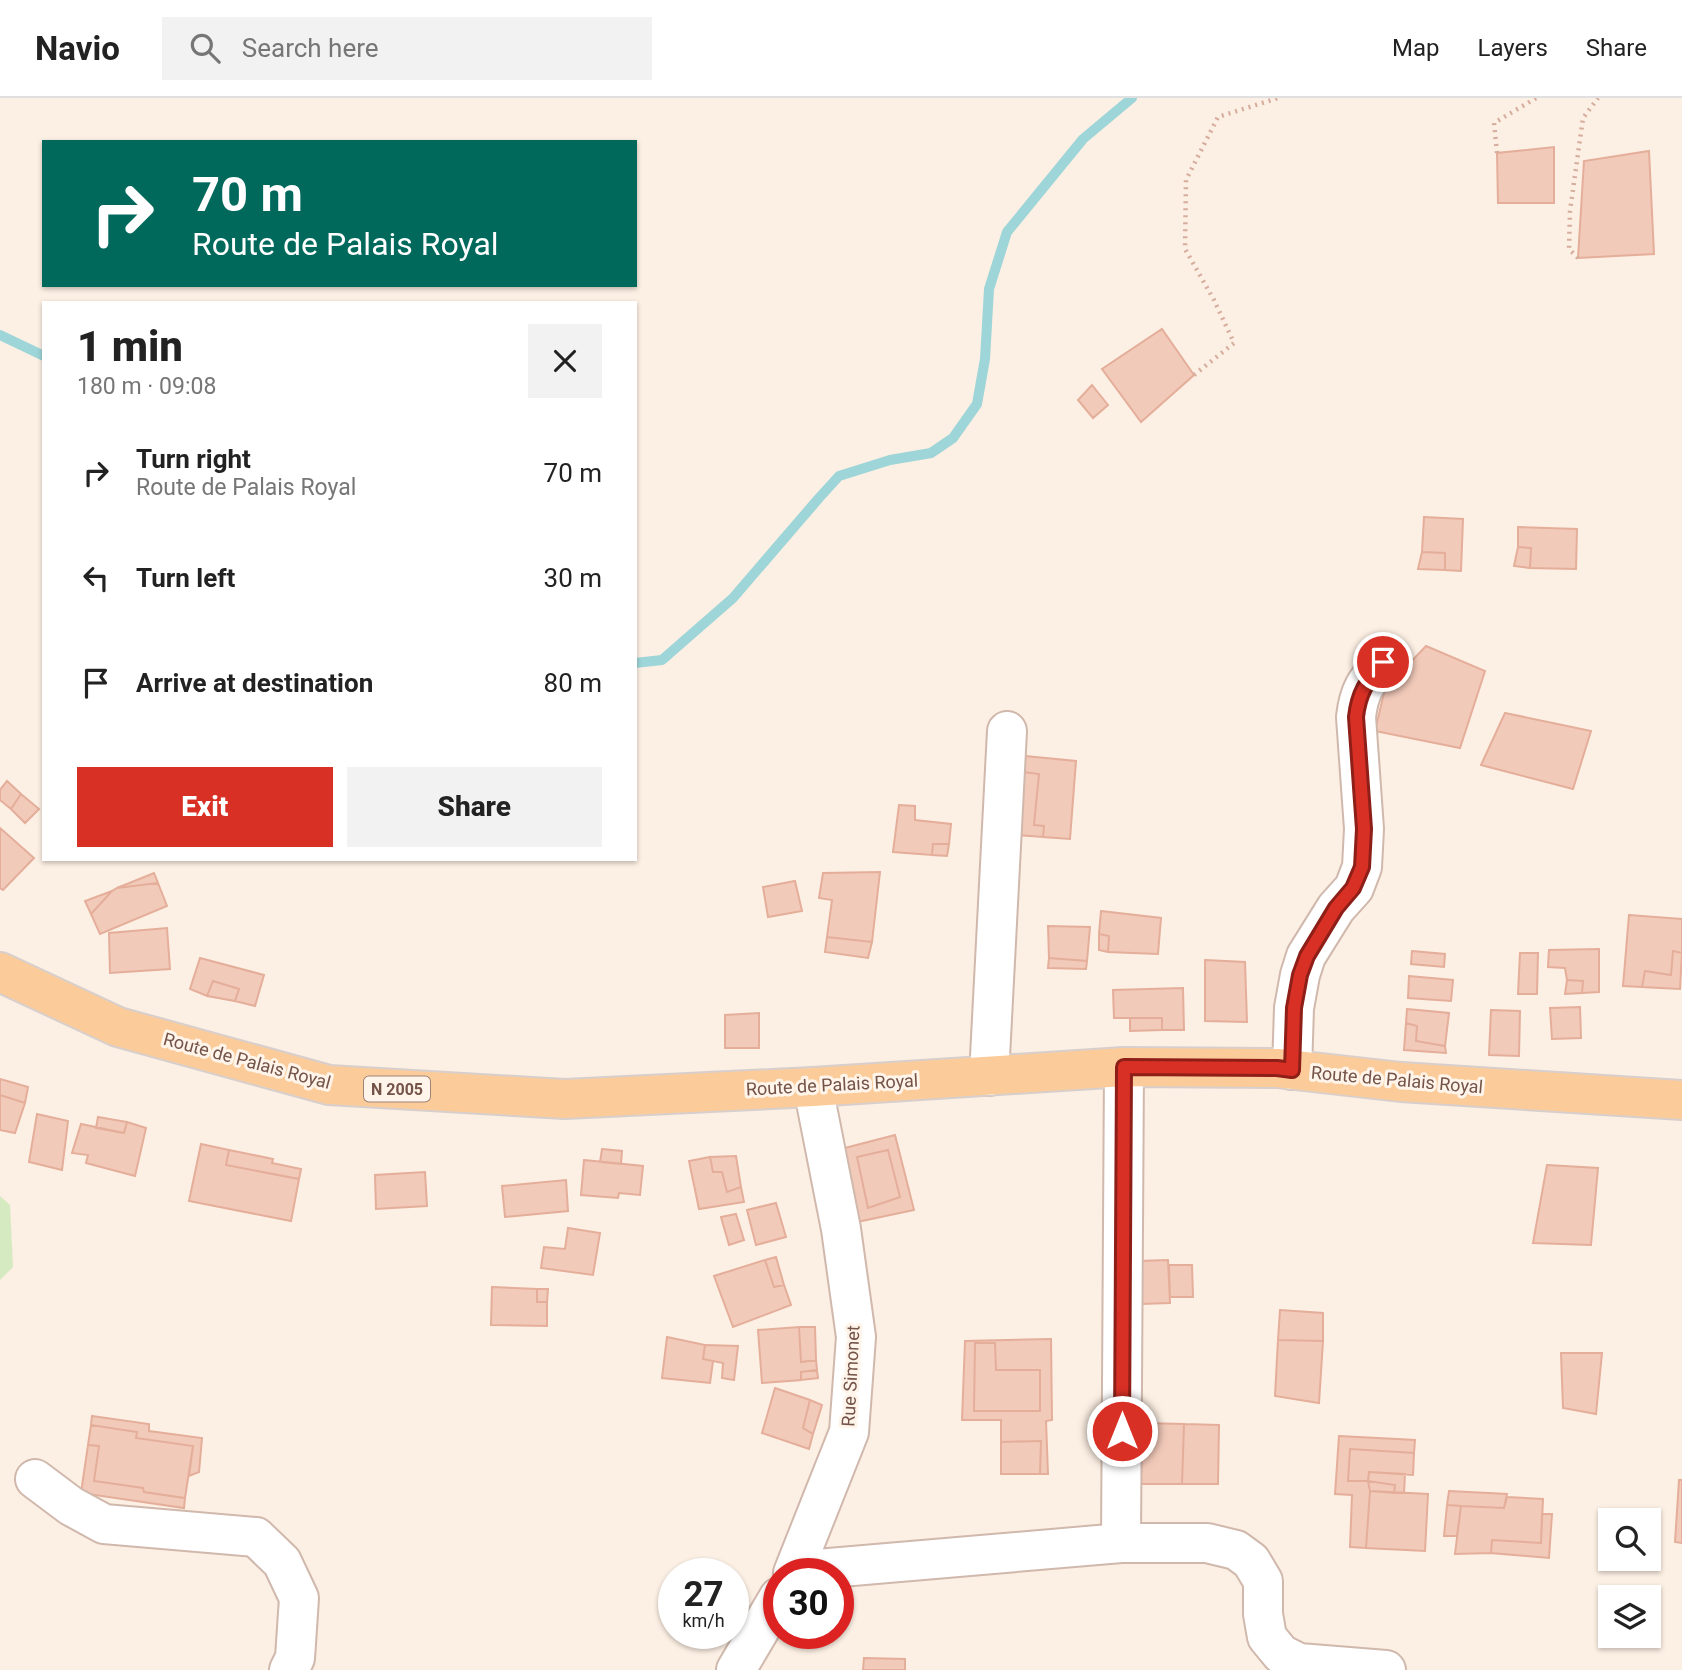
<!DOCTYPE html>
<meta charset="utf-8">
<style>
:root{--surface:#fff;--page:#f2f2f2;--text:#222;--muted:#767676;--line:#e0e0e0;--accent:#d93025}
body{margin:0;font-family:Roboto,sans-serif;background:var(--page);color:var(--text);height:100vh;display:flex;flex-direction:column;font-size:26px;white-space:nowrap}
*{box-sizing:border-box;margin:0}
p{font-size:23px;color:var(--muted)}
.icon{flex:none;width:38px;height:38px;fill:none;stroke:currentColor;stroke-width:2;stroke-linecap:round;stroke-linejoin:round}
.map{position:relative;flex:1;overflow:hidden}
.side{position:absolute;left:42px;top:203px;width:595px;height:560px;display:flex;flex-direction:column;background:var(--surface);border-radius:0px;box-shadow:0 2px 5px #0004}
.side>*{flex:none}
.banner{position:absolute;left:42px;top:42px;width:595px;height:147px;border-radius:0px;box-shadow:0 2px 5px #0004;background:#00695c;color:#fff;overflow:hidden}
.buttons{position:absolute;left:1598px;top:1410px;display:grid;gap:14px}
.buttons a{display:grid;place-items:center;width:63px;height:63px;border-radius:0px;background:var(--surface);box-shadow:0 2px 5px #0004;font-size:35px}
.speed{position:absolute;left:658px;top:1460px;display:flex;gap:14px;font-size:35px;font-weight:700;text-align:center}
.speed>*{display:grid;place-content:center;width:91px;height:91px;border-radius:50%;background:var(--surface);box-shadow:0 2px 5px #0004;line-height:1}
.speed small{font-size:18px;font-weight:400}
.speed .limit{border:10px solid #d22;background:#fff;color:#111}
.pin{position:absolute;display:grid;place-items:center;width:60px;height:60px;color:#fff;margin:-30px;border:4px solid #fff;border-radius:50%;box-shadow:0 2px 7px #0007}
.me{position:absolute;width:77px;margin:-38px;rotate:0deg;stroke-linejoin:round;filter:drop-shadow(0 0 5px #0008)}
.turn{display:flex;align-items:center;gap:24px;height:147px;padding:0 35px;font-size:32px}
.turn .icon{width:91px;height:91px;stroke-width:2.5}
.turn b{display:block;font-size:49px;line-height:60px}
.round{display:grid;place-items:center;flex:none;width:74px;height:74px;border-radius:0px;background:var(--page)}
.head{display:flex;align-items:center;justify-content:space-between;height:119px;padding:0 35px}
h1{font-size:42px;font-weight:800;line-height:52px}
.cta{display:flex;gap:14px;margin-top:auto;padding:14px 35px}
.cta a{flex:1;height:80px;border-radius:0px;background:var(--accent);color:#fff;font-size:28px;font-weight:800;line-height:80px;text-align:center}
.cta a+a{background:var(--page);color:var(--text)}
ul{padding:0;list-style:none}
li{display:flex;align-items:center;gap:21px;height:105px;padding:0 35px}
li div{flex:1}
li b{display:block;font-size:26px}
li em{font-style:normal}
header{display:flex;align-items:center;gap:42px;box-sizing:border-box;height:98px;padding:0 35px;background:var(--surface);border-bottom:2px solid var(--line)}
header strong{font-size:33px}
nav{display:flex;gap:38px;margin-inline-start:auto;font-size:24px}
.search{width:490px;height:63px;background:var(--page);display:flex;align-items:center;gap:18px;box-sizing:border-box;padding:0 24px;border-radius:0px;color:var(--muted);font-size:26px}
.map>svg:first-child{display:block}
.green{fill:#d6eac1}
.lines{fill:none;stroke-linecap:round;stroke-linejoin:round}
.stream{stroke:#9dd5d8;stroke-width:10}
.building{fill:#f2caba;stroke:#e4ae9a;stroke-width:2;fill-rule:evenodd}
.minor-casing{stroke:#d0b8ac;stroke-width:42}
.primary-casing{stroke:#d8cfcc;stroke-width:42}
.path{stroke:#d6ad9d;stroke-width:4.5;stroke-dasharray:2 5;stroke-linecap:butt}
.minor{stroke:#fff;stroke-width:38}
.primary{stroke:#fbcc9a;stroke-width:38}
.route-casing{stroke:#8d1f18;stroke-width:18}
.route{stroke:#d93025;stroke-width:12}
.labels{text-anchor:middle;stroke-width:6;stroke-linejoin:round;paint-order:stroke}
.shield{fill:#fff4e9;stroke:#9e8379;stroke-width:2}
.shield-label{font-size:16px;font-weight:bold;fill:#745349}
.street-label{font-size:18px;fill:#745349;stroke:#fff4e9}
</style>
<header>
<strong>Navio</strong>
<div class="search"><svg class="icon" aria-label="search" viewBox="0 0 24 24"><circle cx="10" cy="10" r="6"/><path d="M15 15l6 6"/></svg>Search here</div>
<nav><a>Map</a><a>Layers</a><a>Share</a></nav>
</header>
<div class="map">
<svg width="1682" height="1572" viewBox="0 0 1682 1572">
<rect width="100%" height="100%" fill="#fcefe3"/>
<!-- green -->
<path class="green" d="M 0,1098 L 10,1107 L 13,1169 L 0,1182 Z"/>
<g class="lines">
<!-- stream -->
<path class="stream" d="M 0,237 L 44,258
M 635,565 L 662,562 L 733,500 L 819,400 L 839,378 L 890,362 L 931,355 L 953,340 L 977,306 L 985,261 L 989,191 L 1007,134 L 1083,41 L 1132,0"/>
</g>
<!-- building -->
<path class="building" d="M 1554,49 L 1554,105 L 1498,105 L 1497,55 Z
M 1649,53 L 1654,156 L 1578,160 L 1584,63 Z
M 1162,231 L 1194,277 L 1141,324 L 1102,271 Z
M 1092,287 L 1108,307 L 1093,320 L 1078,302 Z
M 1424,419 L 1463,421 L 1461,473 L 1445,472 L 1445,455 L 1422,454 Z
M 1518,429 L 1577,431 L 1576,471 L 1530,470 L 1531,450 L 1518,449 Z
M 1518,449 L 1531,450 L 1530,470 L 1514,468 Z
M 1422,454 L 1445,455 L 1445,472 L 1418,471 Z
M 1426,548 L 1485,573 L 1460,650 L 1375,633 L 1385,591 Z
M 1505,615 L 1591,633 L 1573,691 L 1481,667 Z
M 1025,658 L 1076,663 L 1070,741 L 1043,739 L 1044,728 L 1034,727 L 1039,676 L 1023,674 Z
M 1023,674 L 1039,676 L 1034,727 L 1044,728 L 1043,739 L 1017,737 Z
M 7,683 L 21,696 L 11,711 L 0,702 L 0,692 Z
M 21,696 L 39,711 L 25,725 L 11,711 Z
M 899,707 L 915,708 L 915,722 L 951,726 L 949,746 L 933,746 L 932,757 L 893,754 Z
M 0,730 L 34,760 L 3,792 L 0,790 Z
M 933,746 L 949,746 L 947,758 L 932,757 Z
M 880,774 L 872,844 L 827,839 L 832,802 L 819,800 L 823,775 Z
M 154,775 L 158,785 L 117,790 Z
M 795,783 L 802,813 L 768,819 L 763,789 Z
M 158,785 L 167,808 L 100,836 L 91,816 L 112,793 L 117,790 Z
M 112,793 L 91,816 L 85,803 Z
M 1101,813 L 1161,820 L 1158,856 L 1108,854 L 1109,838 L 1099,836 Z
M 1629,817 L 1682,821 L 1682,855 L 1673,853 L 1671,877 L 1645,873 L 1642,889 L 1623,888 Z
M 1048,828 L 1090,829 L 1087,863 L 1049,860 Z
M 167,830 L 170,871 L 110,875 L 109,835 Z
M 1099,836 L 1109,838 L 1108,854 L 1099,852 Z
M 827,839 L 872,844 L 868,860 L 825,854 Z
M 1599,851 L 1599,894 L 1582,895 L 1583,883 L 1567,882 L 1565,870 L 1548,869 L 1549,852 Z
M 1412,853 L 1445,856 L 1444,869 L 1411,866 Z
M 1673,853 L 1682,855 L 1680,891 L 1642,889 L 1645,873 L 1671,877 Z
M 1520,855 L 1538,855 L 1537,896 L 1518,896 Z
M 200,860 L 264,877 L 255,908 L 235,903 L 239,891 L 213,883 L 207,898 L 190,891 Z
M 1049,860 L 1087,863 L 1086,871 L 1048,870 Z
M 1205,862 L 1245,864 L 1247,924 L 1205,923 Z
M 1409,878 L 1453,882 L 1451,903 L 1408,900 Z
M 1567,882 L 1583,883 L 1582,895 L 1565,896 Z
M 213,883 L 239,891 L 235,903 L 207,898 Z
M 1183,890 L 1184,932 L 1162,932 L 1162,920 L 1114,920 L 1113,892 Z
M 1580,909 L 1581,940 L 1552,941 L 1550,910 Z
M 1407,911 L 1449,915 L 1445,948 L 1416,943 L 1417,928 L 1406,925 Z
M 1491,912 L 1520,913 L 1519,958 L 1489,957 Z
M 759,915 L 759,950 L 725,950 L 725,917 Z
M 1130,920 L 1162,920 L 1162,932 L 1130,933 Z
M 1406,925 L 1417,928 L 1416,943 L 1445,948 L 1446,955 L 1404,952 Z
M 0,981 L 28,989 L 25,1005 L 0,997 Z
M 0,997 L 25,1005 L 15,1035 L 0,1032 Z
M 37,1016 L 68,1023 L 62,1072 L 29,1064 Z
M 98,1019 L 127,1024 L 124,1035 L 96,1030 Z
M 127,1024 L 146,1030 L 135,1078 L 86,1065 L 88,1057 L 72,1055 L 81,1026 L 124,1035 Z
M 895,1037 L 914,1112 L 857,1124 L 841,1051 ZM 888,1052 L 900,1099 L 868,1110 L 857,1059 Z
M 201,1046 L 229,1052 L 226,1067 L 299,1081 L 291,1123 L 189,1103 Z
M 602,1051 L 622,1053 L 621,1066 L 600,1064 Z
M 229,1052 L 273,1061 L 272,1065 L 301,1071 L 299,1081 L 226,1067 Z
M 888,1052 L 900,1099 L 868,1110 L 857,1059 Z
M 736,1058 L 741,1089 L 727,1094 L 722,1074 L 713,1074 L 710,1059 Z
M 710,1059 L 713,1074 L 722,1074 L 727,1094 L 741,1089 L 744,1104 L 699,1111 L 689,1063 Z
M 584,1062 L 643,1068 L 640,1097 L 619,1095 L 618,1100 L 581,1097 Z
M 1547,1067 L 1598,1070 L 1591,1147 L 1533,1145 Z
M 425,1074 L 427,1108 L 376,1111 L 375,1077 Z
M 566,1082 L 568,1113 L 505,1119 L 502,1088 Z
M 776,1105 L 786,1139 L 756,1147 L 747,1112 Z
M 736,1116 L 744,1142 L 729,1147 L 721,1119 Z
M 568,1130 L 600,1135 L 593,1177 L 541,1170 L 544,1149 L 565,1151 Z
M 776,1159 L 784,1187 L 774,1189 L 765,1162 Z
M 765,1162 L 774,1189 L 784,1187 L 791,1207 L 733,1229 L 714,1178 Z
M 1168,1162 L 1170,1205 L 1141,1206 L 1139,1163 Z
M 1169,1167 L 1192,1167 L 1193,1199 L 1170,1199 Z
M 492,1189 L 537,1191 L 537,1204 L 547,1204 L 547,1228 L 491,1227 Z
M 537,1191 L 548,1191 L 547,1204 L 537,1204 Z
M 1280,1212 L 1323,1215 L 1323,1243 L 1278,1242 Z
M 799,1229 L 801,1264 L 816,1262 L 817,1272 L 801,1274 L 801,1282 L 762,1285 L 758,1232 Z
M 799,1229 L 815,1229 L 816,1262 L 801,1264 Z
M 667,1239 L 705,1247 L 703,1261 L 713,1263 L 710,1285 L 662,1280 Z
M 1051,1241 L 1052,1322 L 1046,1323 L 1048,1376 L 1040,1376 L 1041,1343 L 1001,1344 L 1001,1322 L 962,1322 L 965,1243 ZM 975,1245 L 995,1245 L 996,1272 L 1040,1272 L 1040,1313 L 974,1313 Z
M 1278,1242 L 1323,1243 L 1319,1305 L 1275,1298 Z
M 975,1245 L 995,1245 L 996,1272 L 1040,1272 L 1040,1313 L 974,1313 Z
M 705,1247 L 738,1248 L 734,1282 L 722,1280 L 723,1265 L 703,1261 Z
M 1561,1255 L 1602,1255 L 1596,1316 L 1563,1310 Z
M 817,1272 L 818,1280 L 801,1282 L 801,1274 Z
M 775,1290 L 810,1302 L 803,1330 L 813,1336 L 809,1351 L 762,1335 Z
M 810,1302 L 822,1307 L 813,1336 L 803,1330 Z
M 92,1318 L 149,1326 L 149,1333 L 202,1340 L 199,1374 L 189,1378 L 193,1348 L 136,1340 L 137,1334 L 91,1327 Z
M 1143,1325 L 1184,1326 L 1182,1386 L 1141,1386 Z
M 1184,1326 L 1219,1327 L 1218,1386 L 1182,1386 Z
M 91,1327 L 137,1334 L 136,1340 L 193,1348 L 185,1400 L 144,1394 L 143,1390 L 94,1383 L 99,1348 L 88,1347 Z
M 1339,1338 L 1415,1342 L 1414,1355 L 1350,1351 L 1348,1383 L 1368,1383 L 1370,1393 L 1366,1450 L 1350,1449 L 1352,1397 L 1335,1396 Z
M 1041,1343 L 1040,1376 L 1001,1376 L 1001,1344 Z
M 88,1347 L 99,1348 L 94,1383 L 143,1390 L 144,1394 L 185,1400 L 184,1410 L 81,1395 Z
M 1350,1351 L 1414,1355 L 1413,1377 L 1369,1374 L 1368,1383 L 1348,1383 Z
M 1369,1374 L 1405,1376 L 1404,1395 L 1394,1395 L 1395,1387 L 1368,1383 Z
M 1679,1382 L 1682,1382 L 1682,1445 L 1675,1444 Z
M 1368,1383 L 1395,1387 L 1394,1395 L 1370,1393 Z
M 1370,1393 L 1428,1396 L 1425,1453 L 1366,1450 Z
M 1449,1393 L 1507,1396 L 1504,1410 L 1461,1408 L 1447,1407 Z
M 1507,1399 L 1543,1401 L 1541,1445 L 1492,1442 L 1491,1455 L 1455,1456 L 1461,1408 L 1504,1410 Z
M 1447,1407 L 1461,1408 L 1457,1438 L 1444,1438 Z
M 1542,1416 L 1552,1416 L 1549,1460 L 1491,1455 L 1492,1442 L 1541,1445 Z
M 864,1560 L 905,1561 L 905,1572 L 863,1572 Z"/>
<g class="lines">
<defs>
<path id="minor" d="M 1292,972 L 1294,910 L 1300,877 L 1306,858 L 1336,810 L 1354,790 L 1362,769 L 1364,731 L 1356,619 C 1359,592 1366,584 1383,564
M 989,978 L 1007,633
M 35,1381 L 71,1408 L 104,1426 L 256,1439 L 282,1464 L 299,1500 L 295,1560 L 289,1572
M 1121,1445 L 1124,969
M 794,1473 L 1121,1445 L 1207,1445 L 1236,1452 L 1251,1463 L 1263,1483 L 1263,1516 L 1267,1539 L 1281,1556 L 1299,1565 L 1386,1572
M 793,1475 L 849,1334 L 856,1239 L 841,1131 L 813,989
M 736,1572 L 779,1499"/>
<path id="primary" d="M 0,874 L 118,929 L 329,987 L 565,1001 L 813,989 L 1124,969 L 1277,970 L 1401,984 L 1682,1002"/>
</defs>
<!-- minor casing -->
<use href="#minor" class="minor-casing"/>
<!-- primary casing -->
<use href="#primary" class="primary-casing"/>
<!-- path -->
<path class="path" d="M 1497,55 L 1494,25 L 1536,0
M 1578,160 L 1569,151 L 1570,113 L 1583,20 L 1598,0
M 1194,277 L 1234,245 L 1214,202 L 1185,151 L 1186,82 L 1218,19 L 1278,0"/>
<!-- minor -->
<use href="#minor" class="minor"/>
<!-- primary -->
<use href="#primary" class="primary"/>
</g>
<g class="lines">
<defs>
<path id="route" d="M 1122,1333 L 1124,969 L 1277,970 L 1292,972 L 1294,910 L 1300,877 L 1307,858 L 1336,810 L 1353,790 L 1362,769 L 1364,731 L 1356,619 C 1359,593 1367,584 1383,564"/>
</defs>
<!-- route casing -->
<use href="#route" class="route-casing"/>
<!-- route -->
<use href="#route" class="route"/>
</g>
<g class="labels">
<!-- shield labels -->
<rect class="shield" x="364" y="978.5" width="66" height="25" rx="5"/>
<g class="shield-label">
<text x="397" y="997">N 2005</text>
</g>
<!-- street labels -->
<g class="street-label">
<text transform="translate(247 963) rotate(15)" y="6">Route de Palais Royal</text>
<text transform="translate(1397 982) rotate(5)" y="6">Route de Palais Royal</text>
<text transform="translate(832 987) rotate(-3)" y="6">Route de Palais Royal</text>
<text transform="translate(851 1278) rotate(-87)" y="6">Rue Simonet</text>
</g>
</g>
</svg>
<div class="buttons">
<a><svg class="icon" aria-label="search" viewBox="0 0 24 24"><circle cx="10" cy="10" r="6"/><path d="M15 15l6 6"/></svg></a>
<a><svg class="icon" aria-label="layers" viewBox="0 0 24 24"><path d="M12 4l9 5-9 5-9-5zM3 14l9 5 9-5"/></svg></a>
</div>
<div class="speed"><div>27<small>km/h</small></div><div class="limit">30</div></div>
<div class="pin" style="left:1383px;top:564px;background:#d93025"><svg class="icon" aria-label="arrive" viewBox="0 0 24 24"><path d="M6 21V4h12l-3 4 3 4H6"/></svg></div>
<svg class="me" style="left:1122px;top:1333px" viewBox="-20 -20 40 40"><circle r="17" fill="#d93025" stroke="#fff" stroke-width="3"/><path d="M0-11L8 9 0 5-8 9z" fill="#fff"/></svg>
<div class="banner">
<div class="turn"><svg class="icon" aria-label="right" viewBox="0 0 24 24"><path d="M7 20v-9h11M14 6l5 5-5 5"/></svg><div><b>70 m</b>Route de Palais Royal</div></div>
</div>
<section class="side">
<div class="head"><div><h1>1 min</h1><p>180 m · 09:08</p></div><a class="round"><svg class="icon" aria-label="close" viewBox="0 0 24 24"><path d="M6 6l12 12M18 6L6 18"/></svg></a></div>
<ul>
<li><svg class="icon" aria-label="right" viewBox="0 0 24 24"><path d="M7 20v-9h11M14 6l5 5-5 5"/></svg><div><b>Turn right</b><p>Route de Palais Royal</p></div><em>70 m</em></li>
<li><svg class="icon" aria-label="left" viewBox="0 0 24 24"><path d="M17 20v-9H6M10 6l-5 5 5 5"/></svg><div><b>Turn left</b></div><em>30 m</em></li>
<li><svg class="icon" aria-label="arrive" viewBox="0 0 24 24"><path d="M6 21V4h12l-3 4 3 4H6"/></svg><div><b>Arrive at destination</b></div><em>80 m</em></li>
</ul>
<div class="cta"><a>Exit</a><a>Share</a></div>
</section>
</div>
